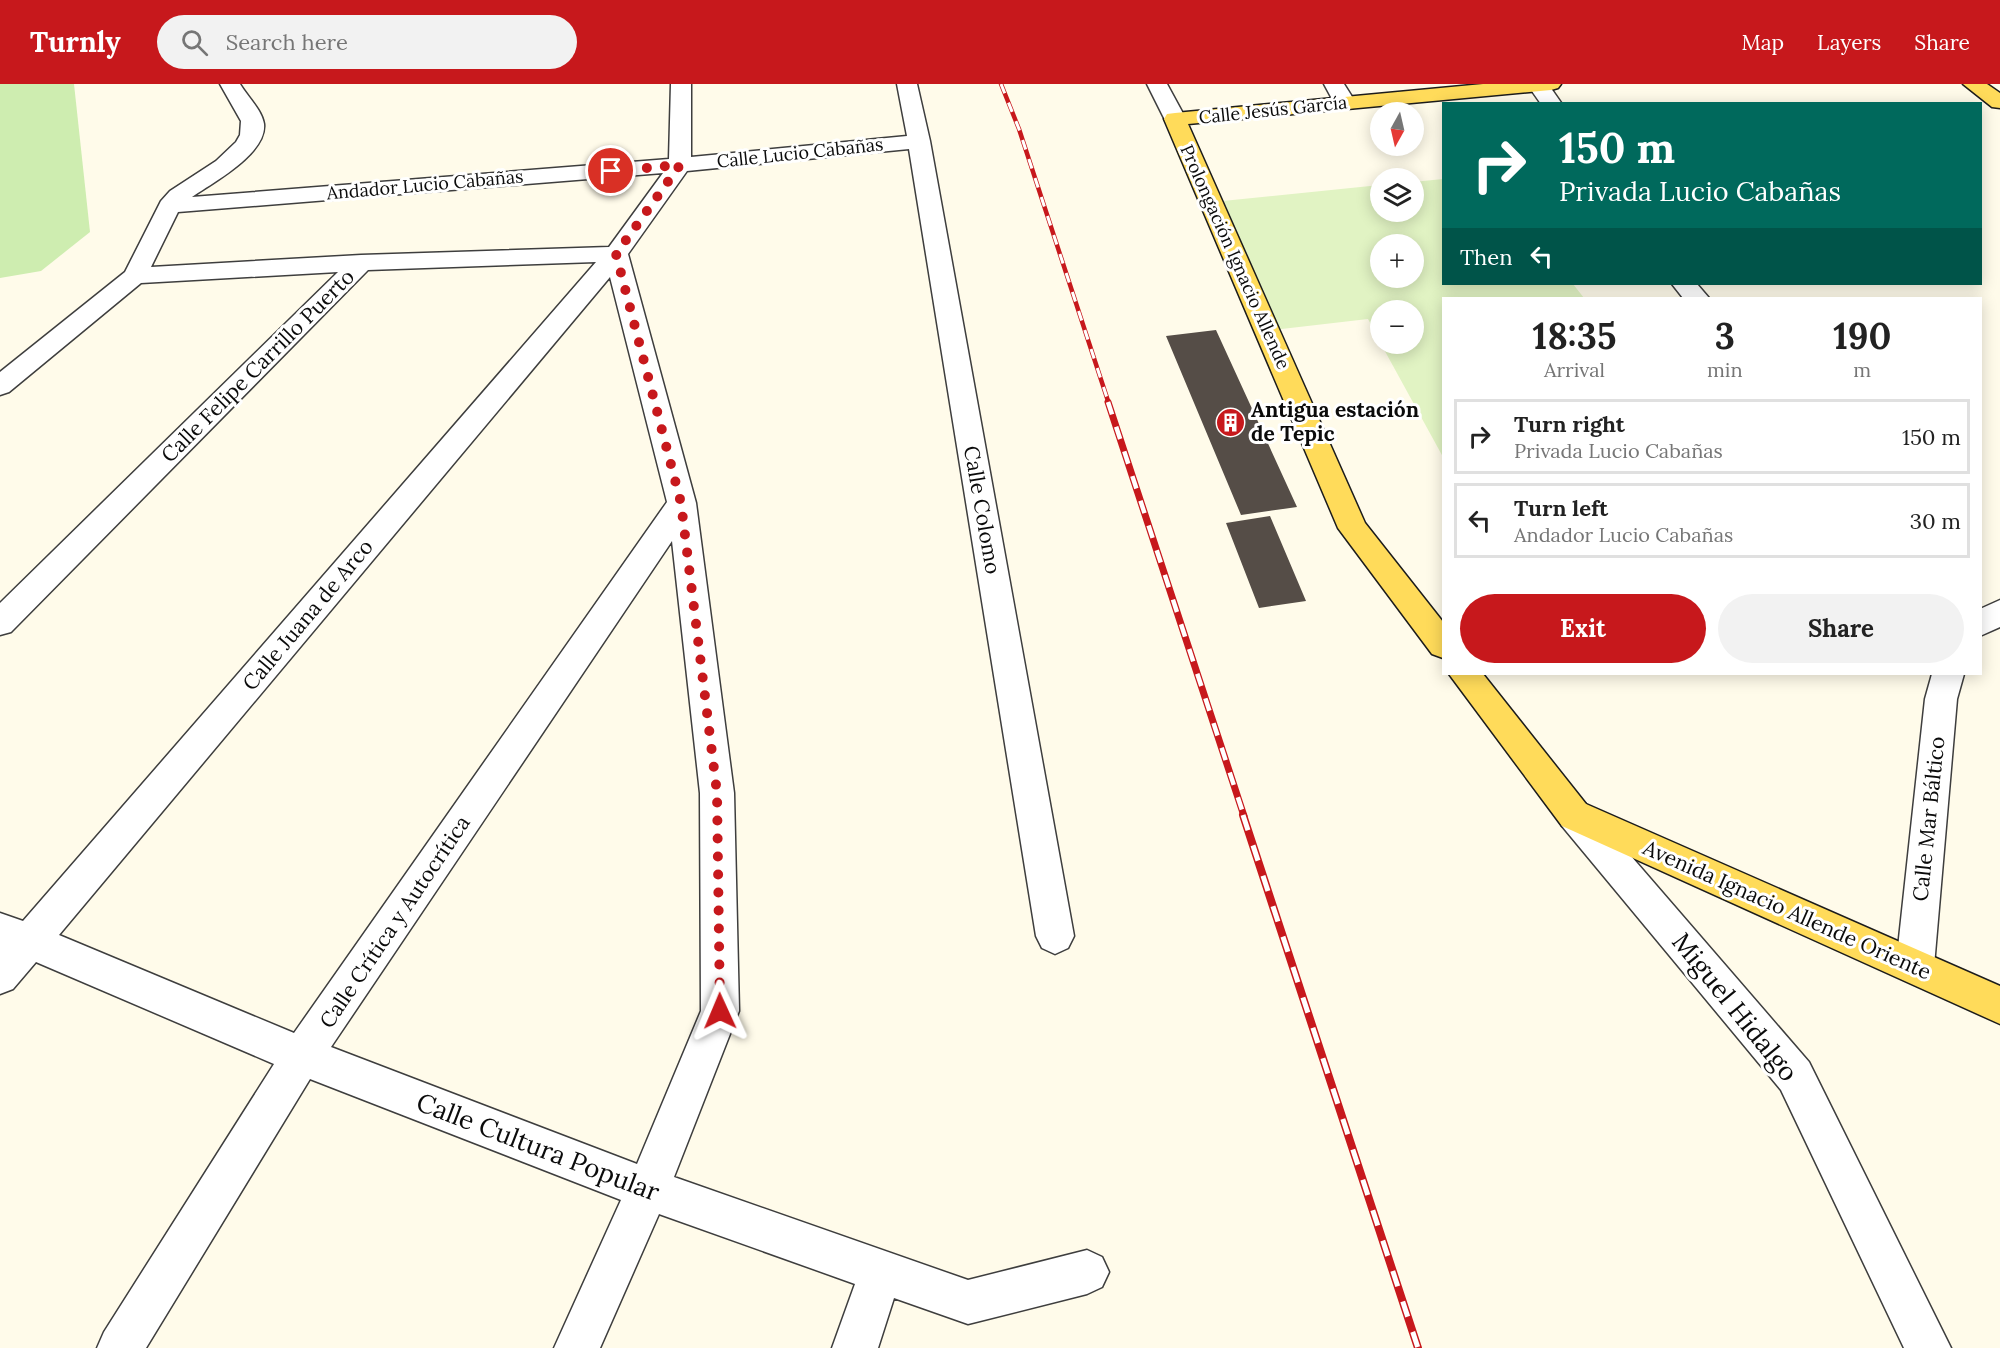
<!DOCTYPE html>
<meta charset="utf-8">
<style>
:root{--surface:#fff;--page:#f2f2f2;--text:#222;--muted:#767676;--line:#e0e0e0;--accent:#c7181c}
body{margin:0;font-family:Lora,serif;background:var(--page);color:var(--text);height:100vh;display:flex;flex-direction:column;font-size:22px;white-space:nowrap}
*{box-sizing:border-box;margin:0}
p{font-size:20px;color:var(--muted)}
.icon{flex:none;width:33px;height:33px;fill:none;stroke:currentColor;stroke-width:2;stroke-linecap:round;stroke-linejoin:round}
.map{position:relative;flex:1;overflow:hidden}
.details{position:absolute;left:1442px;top:213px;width:540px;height:378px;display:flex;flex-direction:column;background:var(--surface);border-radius:0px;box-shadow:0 3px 15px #0003}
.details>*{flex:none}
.banner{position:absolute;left:1442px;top:18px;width:540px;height:183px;border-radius:0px;box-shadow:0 3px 15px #0003;background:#00695c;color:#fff;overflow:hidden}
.needle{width:39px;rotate:188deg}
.controls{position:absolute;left:1370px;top:18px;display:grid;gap:12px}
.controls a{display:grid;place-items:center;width:54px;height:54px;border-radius:50%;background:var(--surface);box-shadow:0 3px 15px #0003;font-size:30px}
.pin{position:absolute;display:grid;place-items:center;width:51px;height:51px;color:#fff;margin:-26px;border:3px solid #fff;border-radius:50%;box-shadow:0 2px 6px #0007}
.me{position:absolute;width:66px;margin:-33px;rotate:359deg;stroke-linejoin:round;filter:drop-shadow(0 0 4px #0008)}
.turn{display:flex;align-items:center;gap:21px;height:126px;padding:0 18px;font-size:27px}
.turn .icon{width:78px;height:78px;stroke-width:2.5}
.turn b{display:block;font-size:42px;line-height:51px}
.then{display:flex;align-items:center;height:57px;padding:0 18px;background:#0003;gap:12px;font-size:22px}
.eta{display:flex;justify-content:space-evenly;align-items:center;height:102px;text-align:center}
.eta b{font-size:36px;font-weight:700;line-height:42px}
.primary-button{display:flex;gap:12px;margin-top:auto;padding:12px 18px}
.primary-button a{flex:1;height:69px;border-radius:36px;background:var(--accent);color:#fff;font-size:24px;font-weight:700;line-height:69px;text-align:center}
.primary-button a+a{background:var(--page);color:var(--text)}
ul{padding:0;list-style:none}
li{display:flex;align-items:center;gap:18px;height:75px;margin:0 12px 9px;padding:0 6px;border:3px solid var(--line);border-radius:0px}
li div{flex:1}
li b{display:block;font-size:22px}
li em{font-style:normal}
header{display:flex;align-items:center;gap:36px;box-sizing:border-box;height:84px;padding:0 30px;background:var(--accent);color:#fff}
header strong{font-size:28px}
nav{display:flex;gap:33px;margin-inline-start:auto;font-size:21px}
.search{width:420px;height:54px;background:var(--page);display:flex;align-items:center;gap:15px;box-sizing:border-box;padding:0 21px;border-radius:33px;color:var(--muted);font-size:22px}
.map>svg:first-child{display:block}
.green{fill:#ceedb0}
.pitch{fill:#e1f3c3;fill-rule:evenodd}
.building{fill:#554d47}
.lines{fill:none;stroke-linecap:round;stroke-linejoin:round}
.minor-casing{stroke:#3e3e3e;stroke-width:3}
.major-casing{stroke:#1c1c1c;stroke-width:3}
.minor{fill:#fff;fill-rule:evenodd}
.major{fill:#ffdb5a;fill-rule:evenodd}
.rail-far2-casing{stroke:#c7181c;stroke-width:4.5}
.rail-far1-casing{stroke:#c7181c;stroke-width:7}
.rail-casing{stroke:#c7181c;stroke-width:8}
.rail-far2{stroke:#fff;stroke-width:3;stroke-dasharray:10;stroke-linecap:butt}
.rail-far1{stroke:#fff;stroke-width:4.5;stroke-dasharray:13;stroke-linecap:butt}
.rail{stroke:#fff;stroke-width:5;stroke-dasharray:16;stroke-linecap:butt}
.route{stroke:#c7181c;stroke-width:10;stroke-dasharray:0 18}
.labels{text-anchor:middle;stroke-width:6;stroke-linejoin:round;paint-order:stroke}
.far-street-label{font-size:18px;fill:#0b0b0b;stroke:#fff}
.street-label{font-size:21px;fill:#0b0b0b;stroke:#fff}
.poi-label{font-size:21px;font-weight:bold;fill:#0b0b0b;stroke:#fff;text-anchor:start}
.near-street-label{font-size:26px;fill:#0b0b0b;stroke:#fff}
</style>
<header>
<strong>Turnly</strong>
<div class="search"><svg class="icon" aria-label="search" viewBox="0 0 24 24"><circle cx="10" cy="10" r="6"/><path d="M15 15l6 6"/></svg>Search here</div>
<nav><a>Map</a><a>Layers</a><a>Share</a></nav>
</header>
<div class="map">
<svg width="2000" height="1264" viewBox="0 0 2000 1264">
<rect width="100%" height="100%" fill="#fffbea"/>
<!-- green -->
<path class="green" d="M 0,0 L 74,0 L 90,148 L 41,187 L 0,194 Z"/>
<!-- pitch -->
<path class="pitch" d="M 1443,95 L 1443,200 L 1573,200 L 1584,214 L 1443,214 L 1443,373 L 1381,260 L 1413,260 L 1413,226 L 1380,226 L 1380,257 L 1368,235 L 1273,246 L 1213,118 L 1380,101 L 1380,128 L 1413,128 L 1413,98 ZM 1380,160 L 1413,160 L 1413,194 L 1380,194 Z"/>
<!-- building -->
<path class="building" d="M 1216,246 L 1297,423 L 1241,431 L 1166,252 Z
M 1270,432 L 1306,517 L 1259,524 L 1226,439 Z"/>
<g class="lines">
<defs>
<path id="minor" d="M 220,0 L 240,0 C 247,12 262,26 264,40 C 267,70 212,99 192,113 L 669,75 L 671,0 L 691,0 L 691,73 L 907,52 L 897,0 L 917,0 L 930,57 L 1074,852 L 1068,864 L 1055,870 L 1042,864 L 1036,852 L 909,65 L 687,87 L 628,170 L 696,419 L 734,709 L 739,927 L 674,1093 L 968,1196 L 1087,1166 L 1102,1173 L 1109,1188 L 1102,1203 L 1087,1210 L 968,1240 L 894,1214 L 878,1264 L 832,1264 L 855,1200 L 659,1130 L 600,1264 L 554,1264 L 621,1116 L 310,995 L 146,1264 L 97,1264 L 104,1248 L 274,980 L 36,878 L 13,905 L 0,910 L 0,829 L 23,837 L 596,178 L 368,186 L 11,548 L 0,551 L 0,519 L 338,188 L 141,199 L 9,308 L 0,311 L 0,288 L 125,188 L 161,117 L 170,107 L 216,77 L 236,58 L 240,51 L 241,37 ZM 663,89 L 609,163 L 361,171 L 151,183 L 178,128 ZM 610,193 L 667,418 L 294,949 L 59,851 ZM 672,457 L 700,709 L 701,927 L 637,1080 L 331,963 Z
M 1147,0 L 1167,0 L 1186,35 L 1183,40 L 1175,41 L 1167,40 Z
M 1324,0 L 1344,0 L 1356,19 L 1353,24 L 1345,25 L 1337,24 Z
M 1527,0 L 1548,0 L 1562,20 L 1541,20 Z
M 1672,200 L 1697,200 L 1709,214 L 1683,214 Z
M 2000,516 L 2000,543 L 1980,552 L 1980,525 Z
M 1932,590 L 1964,590 L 1957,615 L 1934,882 L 1928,895 L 1915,900 L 1902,895 L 1896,882 L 1925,615 Z
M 1574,716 L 1586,720 L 1809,978 L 1951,1264 L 1904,1264 L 1781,1006 L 1562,742 L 1557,731 L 1562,720 Z"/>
<path id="major" d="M 1483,0 L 1561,0 L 1558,4 L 1551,6 L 1188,40 L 1365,439 L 1443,538 L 1443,574 L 1432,570 L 1338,444 L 1164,35 L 1167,30 L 1175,29 Z
M 1963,0 L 1987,0 L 2000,9 L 2000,24 L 1992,23 Z
M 1449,590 L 1483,590 L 1586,720 L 2000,902 L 2000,940 L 1562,742 Z"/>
</defs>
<!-- minor casing -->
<use href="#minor" class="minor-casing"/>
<!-- major casing -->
<use href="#major" class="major-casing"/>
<!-- minor -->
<use href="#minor" class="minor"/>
<!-- major -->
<use href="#major" class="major"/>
<defs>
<path id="rail-far2" d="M 1001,0 L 1019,45 L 1109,320"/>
<path id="rail-far1" d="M 1108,318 L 1244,732"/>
<path id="rail" d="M 1243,731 L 1418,1264"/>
</defs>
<!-- rail-far2 casing -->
<use href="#rail-far2" class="rail-far2-casing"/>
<!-- rail-far1 casing -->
<use href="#rail-far1" class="rail-far1-casing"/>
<!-- rail casing -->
<use href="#rail" class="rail-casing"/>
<!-- rail-far2 -->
<use href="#rail-far2" class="rail-far2"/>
<!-- rail-far1 -->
<use href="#rail-far1" class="rail-far1"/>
<!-- rail -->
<use href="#rail" class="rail"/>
</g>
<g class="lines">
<!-- route -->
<path class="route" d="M 611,87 L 680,81 L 616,170 L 681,419 L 717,709 L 720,927"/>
</g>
<!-- icons -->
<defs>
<symbol id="building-disc" viewBox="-11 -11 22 22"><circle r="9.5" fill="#c7181c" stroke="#fff"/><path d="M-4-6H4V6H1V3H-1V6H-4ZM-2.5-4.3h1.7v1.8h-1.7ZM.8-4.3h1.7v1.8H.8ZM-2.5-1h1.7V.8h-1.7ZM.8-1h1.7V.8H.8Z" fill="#fff"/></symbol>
</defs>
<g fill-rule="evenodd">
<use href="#building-disc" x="1214" y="322" width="33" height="33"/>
</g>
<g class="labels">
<!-- far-street labels -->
<g class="far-street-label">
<text transform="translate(1273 26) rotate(-6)" y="6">Calle Jesús García</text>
<text transform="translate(800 69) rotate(-6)" y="6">Calle Lucio Cabañas</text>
<text transform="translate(425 101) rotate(-5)" y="6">Andador Lucio Cabañas</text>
<text transform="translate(1235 173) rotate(66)" y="6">Prolongación Ignacio Allende</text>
</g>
<!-- street labels -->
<g class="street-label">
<text transform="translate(258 282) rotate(-45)" y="7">Calle Felipe Carrillo Puerto</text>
<text transform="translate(982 426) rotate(80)" y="7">Calle Colomo</text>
<text transform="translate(308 531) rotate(-50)" y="7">Calle Juana de Arco</text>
<text transform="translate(1929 735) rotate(-84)" y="7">Calle Mar Báltico</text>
<text transform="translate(1787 826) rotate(24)" y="7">Avenida Ignacio Allende Oriente</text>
<text transform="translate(395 838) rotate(-56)" y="7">Calle Crítica y Autocrítica</text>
</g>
<!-- poi labels -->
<g class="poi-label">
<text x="1251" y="333">Antigua estación<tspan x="1251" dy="24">de Tepic</tspan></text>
</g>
<!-- near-street labels -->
<g class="near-street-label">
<text transform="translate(1735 923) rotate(51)" y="9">Miguel Hidalgo</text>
<text transform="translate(538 1063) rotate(21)" y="9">Calle Cultura Popular</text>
</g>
</g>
</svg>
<div class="controls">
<a><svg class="needle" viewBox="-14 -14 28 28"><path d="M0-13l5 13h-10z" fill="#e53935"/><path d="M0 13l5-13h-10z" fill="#767676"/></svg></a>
<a><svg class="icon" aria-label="layers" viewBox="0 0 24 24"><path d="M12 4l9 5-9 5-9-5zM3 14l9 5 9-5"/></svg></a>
<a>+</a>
<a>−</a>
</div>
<div class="pin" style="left:611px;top:87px;background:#d93025"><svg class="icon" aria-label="arrive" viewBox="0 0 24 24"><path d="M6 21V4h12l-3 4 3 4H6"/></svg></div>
<svg class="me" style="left:720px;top:927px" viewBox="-20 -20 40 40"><path d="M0-17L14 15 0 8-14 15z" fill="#c7181c" stroke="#fff" stroke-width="4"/></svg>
<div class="banner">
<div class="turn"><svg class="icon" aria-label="right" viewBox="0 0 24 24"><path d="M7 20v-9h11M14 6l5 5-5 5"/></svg><div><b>150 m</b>Privada Lucio Cabañas</div></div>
<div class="then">Then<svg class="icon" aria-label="left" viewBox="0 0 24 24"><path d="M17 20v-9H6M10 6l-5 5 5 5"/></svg></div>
</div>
<section class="details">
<div class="eta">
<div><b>18:35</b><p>Arrival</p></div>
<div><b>3</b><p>min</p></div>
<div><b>190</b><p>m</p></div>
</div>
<ul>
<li><svg class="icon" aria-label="right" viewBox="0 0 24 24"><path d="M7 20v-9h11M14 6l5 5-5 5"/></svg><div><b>Turn right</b><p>Privada Lucio Cabañas</p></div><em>150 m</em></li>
<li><svg class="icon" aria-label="left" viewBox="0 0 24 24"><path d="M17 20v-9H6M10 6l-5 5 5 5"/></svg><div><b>Turn left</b><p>Andador Lucio Cabañas</p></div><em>30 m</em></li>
</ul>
<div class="primary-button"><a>Exit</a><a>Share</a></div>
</section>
</div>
